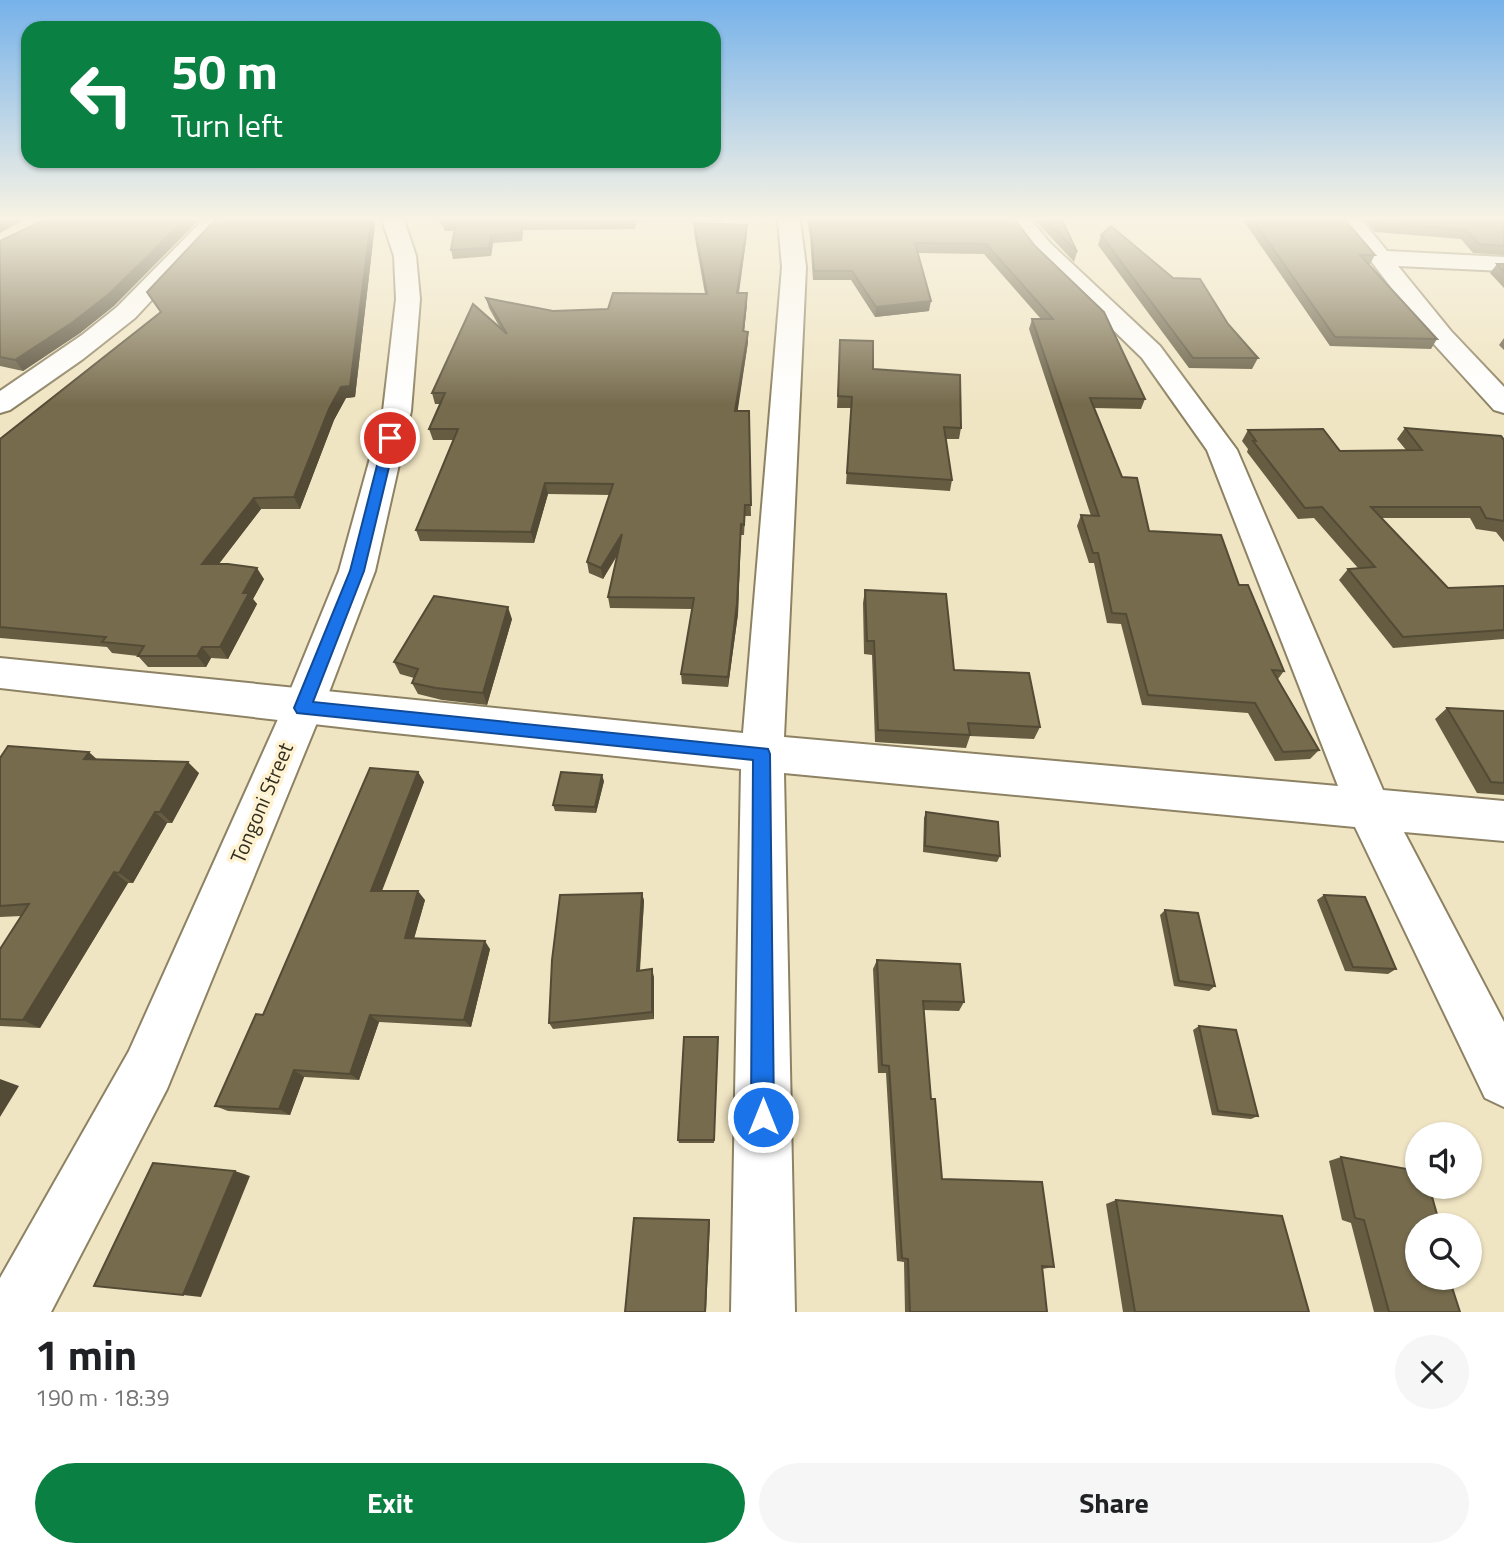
<!DOCTYPE html>
<meta charset="utf-8">
<style>
:root{--surface:#fff;--page:#f6f6f6;--text:#202124;--muted:#757577;--accent:#0b8043}
body{margin:0;font-family:"Titillium Web",sans-serif;background:var(--page);color:var(--text);height:100vh;display:flex;flex-direction:column;font-size:26px;white-space:nowrap}
*{box-sizing:border-box;margin:0}
p{font-size:23px;color:var(--muted)}
.icon{flex:none;width:38px;height:38px;fill:none;stroke:currentColor;stroke-width:2;stroke-linecap:round;stroke-linejoin:round}
.map{position:relative;height:1312px;overflow:hidden}
.sheet{display:flex;flex-direction:column;background:var(--surface);flex:1}
.sheet>*{flex:none}
.guide{position:absolute;left:21px;top:21px;width:700px;height:147px;border-radius:21px;box-shadow:0 2px 5px #0004;background:#0b8043;color:#fff;overflow:hidden}
.controls{position:absolute;left:1405px;top:1122px;display:grid;gap:14px}
.controls a{display:grid;place-items:center;width:77px;height:77px;border-radius:50%;background:var(--surface);box-shadow:0 2px 5px #0004;font-size:35px}
.pin{position:absolute;display:grid;place-items:center;width:60px;height:60px;color:#fff;margin:-30px;border:4px solid #fff;border-radius:50%;box-shadow:0 2px 7px #0007}
.me{position:absolute;width:77px;margin:-38px;rotate:0deg;stroke-linejoin:round;filter:drop-shadow(0 0 5px #0008)}
.turn{display:flex;align-items:center;gap:24px;height:147px;padding:0 35px;font-size:32px}
.turn .icon{width:91px;height:91px;stroke-width:2.5}
.turn b{display:block;font-size:49px;line-height:60px}
.round{display:grid;place-items:center;flex:none;width:74px;height:74px;border-radius:37px;background:var(--page)}
.headline{display:flex;align-items:center;justify-content:space-between;height:119px;padding:0 35px}
h1{font-size:42px;font-weight:700;line-height:52px}
.button{display:flex;gap:14px;margin-top:auto;padding:14px 35px}
.button a{flex:1;height:80px;border-radius:42px;background:var(--accent);color:#fff;font-size:28px;font-weight:700;line-height:80px;text-align:center}
.button a+a{background:var(--page);color:var(--text)}
.map>svg:first-child{display:block}
.lines{fill:none;stroke-linecap:round;stroke-linejoin:round}
.street-casing{stroke:#8d8263;stroke-width:4}
.secondary-casing{stroke:#8d8263;stroke-width:4}
.street{fill:#fff;fill-rule:evenodd}
.secondary{fill:#fff;fill-rule:evenodd}
.wall{fill:#655c42}
.shaded-wall{fill:#534b36}
.building{fill:#766b4d;stroke:#534b36;stroke-width:2}
.route{fill:#1a73e8;stroke:#114b97;stroke-width:2}
.labels{text-anchor:middle;stroke-width:7;stroke-linejoin:round;paint-order:stroke}
.street-label{font-size:21px;fill:#322e21;stroke:#fef2d0}
</style>
<div class="map">
<svg width="1504" height="1312" viewBox="0 0 1504 1312">
<rect width="100%" height="100%" fill="#f0e5c3"/>
<g class="lines">
<defs>
<path id="street" d="M 203,220 L 226,220 L 135,318 L 83,359 L 10,410 L 0,413 L 0,391 L 82,335 L 117,307 Z
M 778,220 L 800,220 L 806,267 L 784,737 L 1338,786 L 1207,450 L 1142,358 L 1034,253 L 1009,220 L 1031,220 L 1050,243 L 1160,346 L 1237,450 L 1383,790 L 1504,801 L 1504,841 L 1404,832 L 1504,1022 L 1504,1107 L 1485,1098 L 1355,827 L 784,773 L 795,1312 L 731,1312 L 741,769 L 375,731 L 0,688 L 0,658 L 743,733 L 782,267 Z
M 1340,220 L 1362,220 L 1387,251 L 1504,257 L 1504,271 L 1398,266 L 1451,331 L 1504,387 L 1504,413 L 1494,410 L 1433,343 Z"/>
<path id="secondary" d="M 382,220 L 404,220 L 416,256 L 420,299 L 411,411 L 375,571 L 323,708 L 167,1089 L 51,1312 L 0,1312 L 0,1278 L 129,1051 L 283,708 L 339,571 L 383,411 L 396,299 L 394,256 Z"/>
</defs>
<!-- street casing -->
<use href="#street" class="street-casing"/>
<!-- secondary casing -->
<use href="#secondary" class="secondary-casing"/>
<!-- street -->
<use href="#street" class="street"/>
<!-- secondary -->
<use href="#secondary" class="secondary"/>
</g>
<!-- wall -->
<path class="wall" d="M 439,220 L 723,220 L 723,221 L 637,222 L 635,229 L 523,230 L 522,241 L 493,243 L 491,256 L 453,259 L 451,250 L 455,231 L 445,231 Z
M 807,220 L 1015,220 L 1145,399 L 1141,409 L 1094,408 L 1122,477 L 1149,531 L 1239,585 L 1284,671 L 1278,679 L 1319,750 L 1310,759 L 1275,761 L 1248,713 L 1142,705 L 1121,624 L 1107,623 L 1094,563 L 1089,563 L 1077,526 L 1081,515 L 1091,516 L 1029,329 L 1032,319 L 1041,319 L 984,254 L 918,253 L 929,311 L 875,317 L 851,280 L 813,280 L 810,236 Z
M 1035,220 L 1062,220 L 1077,252 L 1074,262 Z
M 1243,220 L 1348,220 L 1347,222 L 1375,255 L 1370,264 L 1368,264 L 1437,339 L 1431,349 L 1330,346 Z
M 1365,220 L 1504,220 L 1504,255 L 1473,253 L 1461,239 L 1375,232 Z
M 694,223 L 747,234 L 739,293 L 747,304 L 744,331 L 748,332 L 748,342 L 737,411 L 749,411 L 751,516 L 745,516 L 744,535 L 741,535 L 738,614 L 728,687 L 682,684 L 681,674 L 692,609 L 610,608 L 608,597 L 617,556 L 603,579 L 589,573 L 587,562 L 610,495 L 548,494 L 534,543 L 420,541 L 416,530 L 454,440 L 433,440 L 429,429 L 440,404 L 435,404 L 432,393 L 500,328 L 489,308 L 486,298 L 553,311 L 608,309 L 705,294 L 694,233 Z
M 375,224 L 355,397 L 346,398 L 334,420 L 300,509 L 261,509 L 219,564 L 264,579 L 253,599 L 257,604 L 228,659 L 211,658 L 206,667 L 148,667 L 138,656 L 112,653 L 107,647 L 0,638 L 0,439 L 160,312 L 147,292 Z
M 1101,235 L 1173,278 L 1228,324 L 1258,358 L 1252,369 L 1189,368 L 1098,245 Z
M 0,241 L 115,305 L 80,333 L 23,371 L 0,366 Z
M 1497,264 L 1504,264 L 1504,288 L 1490,273 Z
M 1504,338 L 1504,350 L 1499,345 Z
M 840,340 L 873,369 L 961,428 L 959,439 L 946,439 L 952,480 L 950,491 L 846,484 L 851,408 L 837,408 Z
M 1405,428 L 1504,440 L 1504,542 L 1496,532 L 1476,529 L 1470,518 L 1381,518 L 1448,588 L 1504,586 L 1504,639 L 1393,648 L 1339,580 L 1348,569 L 1358,568 L 1314,518 L 1298,519 L 1247,452 L 1248,449 L 1242,441 L 1248,430 L 1340,451 L 1406,450 L 1397,439 Z
M 865,590 L 954,670 L 1040,727 L 1034,739 L 970,736 L 966,748 L 875,742 L 872,655 L 864,654 L 863,603 Z
M 512,619 L 487,705 L 442,700 L 418,694 L 412,683 L 414,678 L 400,674 L 394,662 Z
M 1447,708 L 1504,711 L 1504,795 L 1477,793 L 1435,719 Z
M 0,758 L 97,759 L 199,773 L 172,823 L 167,823 L 133,883 L 128,883 L 40,1028 L 0,1026 L 0,949 L 22,916 L 0,917 Z
M 418,772 L 424,782 L 382,891 L 425,900 L 414,938 L 490,949 L 471,1027 L 379,1022 L 359,1080 L 304,1077 L 290,1115 L 228,1111 L 215,1106 L 263,1015 Z
M 604,781 L 596,813 L 555,811 L 553,805 Z
M 926,812 L 1000,856 L 997,862 L 923,852 L 924,818 Z
M 642,893 L 644,901 L 640,971 L 654,977 L 654,1019 L 553,1029 L 549,1023 Z
M 1324,895 L 1396,969 L 1388,974 L 1345,971 L 1317,900 Z
M 1165,910 L 1215,986 L 1209,991 L 1174,986 L 1160,915 Z
M 877,960 L 964,1002 L 959,1011 L 923,1010 L 931,1099 L 942,1179 L 1054,1267 L 1042,1269 L 1047,1312 L 905,1312 L 904,1262 L 897,1261 L 886,1073 L 878,1073 L 873,969 Z
M 1199,1026 L 1258,1116 L 1251,1119 L 1212,1115 L 1193,1030 Z
M 718,1037 L 714,1143 L 679,1143 L 678,1140 Z
M 1341,1157 L 1418,1225 L 1460,1312 L 1374,1312 L 1351,1223 L 1342,1220 L 1329,1161 Z
M 1116,1200 L 1309,1312 L 1123,1312 L 1106,1204 Z"/>
<!-- shaded-wall -->
<path class="shaded-wall" d="M 0,220 L 24,220 L 0,233 Z
M 184,220 L 199,220 L 115,305 L 80,333 L 23,371 L 15,360 Z
M 371,220 L 374,220 L 375,224 L 355,397 L 346,398 L 334,420 L 300,509 L 294,497 Z
M 456,222 L 458,230 L 445,231 L 443,223 Z
M 522,222 L 523,230 L 522,241 L 521,233 Z
M 747,225 L 747,234 L 737,303 L 737,293 Z
M 491,235 L 493,243 L 491,256 L 489,248 Z
M 747,293 L 747,304 L 743,341 L 743,331 Z
M 931,301 L 929,311 L 875,317 L 876,307 Z
M 748,332 L 748,342 L 736,422 L 735,411 Z
M 545,483 L 548,494 L 534,543 L 531,532 Z
M 254,498 L 261,509 L 210,575 L 202,564 Z
M 741,524 L 738,614 L 728,687 L 728,677 Z
M 622,534 L 623,544 L 603,579 L 601,568 Z
M 257,568 L 264,579 L 253,599 L 257,604 L 228,659 L 220,647 L 243,593 Z
M 508,607 L 512,619 L 487,705 L 483,693 Z
M 202,647 L 211,658 L 206,667 L 197,656 Z
M 89,752 L 101,763 L 84,759 Z
M 188,762 L 199,773 L 172,823 L 160,812 Z
M 418,772 L 424,782 L 378,900 L 371,891 Z
M 602,775 L 604,781 L 596,813 L 595,807 Z
M 155,812 L 167,823 L 133,883 L 119,873 Z
M 114,872 L 128,883 L 40,1028 L 23,1020 Z
M 418,891 L 425,900 L 412,946 L 405,938 Z
M 642,893 L 644,901 L 639,978 L 637,971 Z
M 485,941 L 490,949 L 471,1027 L 464,1020 Z
M 652,969 L 654,977 L 654,1019 L 652,1012 Z
M 370,1015 L 379,1022 L 359,1080 L 350,1074 Z
M 294,1070 L 304,1077 L 290,1115 L 279,1109 Z
M 0,1079 L 19,1086 L 0,1117 Z
M 235,1171 L 250,1176 L 201,1297 L 183,1295 Z
M 709,1220 L 710,1223 L 706,1312 L 705,1312 Z"/>
<!-- building -->
<path class="building" d="M 44,220 L 184,220 L 109,294 L 73,322 L 15,360 L 0,357 L 0,241 Z
M 215,220 L 371,220 L 350,386 L 341,387 L 329,409 L 294,497 L 254,498 L 202,564 L 228,564 L 257,568 L 243,593 L 249,593 L 220,647 L 202,647 L 197,656 L 138,656 L 144,646 L 102,642 L 106,637 L 0,627 L 0,439 L 161,312 L 147,292 Z
M 441,220 L 635,220 L 635,221 L 522,222 L 521,233 L 491,235 L 489,248 L 451,250 L 456,222 L 443,223 Z
M 809,220 L 1015,220 L 1035,246 L 1104,312 L 1145,399 L 1090,398 L 1122,477 L 1137,478 L 1149,531 L 1221,535 L 1239,585 L 1248,585 L 1284,671 L 1272,670 L 1319,750 L 1283,752 L 1255,703 L 1148,695 L 1126,614 L 1112,613 L 1098,553 L 1093,553 L 1081,515 L 1099,516 L 1032,319 L 1053,319 L 986,244 L 915,243 L 931,301 L 876,307 L 852,271 L 814,271 L 811,226 Z
M 1046,220 L 1062,220 L 1077,252 Z
M 1253,220 L 1345,220 L 1375,255 L 1360,255 L 1437,339 L 1335,337 Z
M 1377,220 L 1504,220 L 1504,246 L 1479,244 L 1466,230 L 1380,223 Z
M 694,223 L 747,225 L 737,293 L 747,293 L 743,331 L 748,332 L 735,411 L 749,411 L 751,505 L 745,505 L 744,525 L 741,524 L 737,603 L 728,677 L 681,674 L 694,598 L 608,597 L 622,534 L 601,568 L 587,562 L 613,484 L 545,483 L 531,532 L 416,530 L 458,429 L 429,429 L 445,393 L 432,393 L 473,304 L 507,334 L 486,298 L 553,311 L 608,309 L 613,293 L 707,294 Z
M 1111,226 L 1173,278 L 1200,279 L 1228,324 L 1258,358 L 1193,358 L 1101,235 Z
M 1497,264 L 1504,264 L 1504,272 Z
M 840,340 L 873,341 L 873,369 L 960,375 L 961,428 L 944,427 L 952,480 L 847,473 L 852,397 L 838,396 Z
M 1405,428 L 1501,436 L 1504,440 L 1504,521 L 1486,518 L 1480,507 L 1371,507 L 1448,588 L 1504,586 L 1504,630 L 1403,637 L 1348,569 L 1375,567 L 1322,507 L 1305,508 L 1253,441 L 1256,441 L 1248,430 L 1323,429 L 1340,451 L 1422,450 Z
M 865,590 L 946,594 L 954,670 L 1029,673 L 1040,727 L 968,723 L 970,735 L 878,730 L 874,641 L 867,641 Z
M 434,596 L 508,607 L 483,693 L 436,688 L 412,683 L 418,669 L 394,662 Z
M 1447,708 L 1504,711 L 1504,783 L 1491,782 Z
M 8,746 L 89,752 L 84,759 L 188,762 L 160,812 L 155,812 L 119,873 L 114,872 L 23,1020 L 0,1019 L 0,949 L 29,904 L 0,906 L 0,758 Z
M 370,768 L 418,772 L 371,891 L 418,891 L 405,938 L 485,941 L 464,1020 L 370,1015 L 350,1074 L 294,1070 L 279,1109 L 215,1106 L 256,1014 L 263,1015 Z
M 561,772 L 602,775 L 595,807 L 553,805 Z
M 926,812 L 998,822 L 1000,856 L 925,846 Z
M 642,893 L 637,971 L 652,969 L 652,1012 L 549,1023 L 552,960 L 560,895 Z
M 1324,895 L 1365,897 L 1396,969 L 1353,967 Z
M 1165,910 L 1198,913 L 1215,986 L 1179,981 Z
M 877,960 L 960,964 L 964,1002 L 923,1001 L 931,1099 L 935,1099 L 942,1179 L 1042,1182 L 1054,1267 L 1042,1266 L 1047,1312 L 910,1312 L 908,1259 L 902,1258 L 889,1066 L 882,1065 Z
M 1199,1026 L 1236,1030 L 1258,1116 L 1218,1111 Z
M 684,1037 L 718,1037 L 714,1140 L 678,1140 Z
M 1341,1157 L 1418,1171 L 1418,1186 L 1429,1186 L 1440,1225 L 1418,1225 L 1418,1278 L 1449,1278 L 1460,1312 L 1389,1312 L 1364,1220 L 1355,1218 Z
M 153,1163 L 235,1171 L 183,1295 L 94,1286 Z
M 1116,1200 L 1282,1216 L 1309,1312 L 1135,1312 Z
M 634,1218 L 709,1220 L 705,1312 L 625,1312 Z"/>
<!-- sky -->
<linearGradient id="sky" x2="0" y2="1"><stop stop-color="#76b2ea"/><stop offset="0.54" stop-color="#f8f3e4"/><stop offset="1" stop-color="#f8f3e4" stop-opacity="0"/></linearGradient>
<rect width="1504" height="404" fill="url(#sky)"/>
<!-- route -->
<path class="route" d="M 390,434 L 396,438 L 364,571 L 313,702 L 768,749 L 770,754 L 774,1117 L 771,1125 L 763,1128 L 754,1125 L 751,1117 L 753,760 L 297,713 L 294,708 L 350,571 L 384,438 Z"/>
<g class="labels">
<!-- street labels -->
<g class="street-label">
<text transform="translate(262 803) rotate(-67)" y="7">Tongoni Street</text>
</g>
</g>
</svg>
<div class="controls">
<a><svg class="icon" aria-label="sound" viewBox="0 0 24 24"><path d="M4 9h4l5-4v14l-5-4H4zM17 9q2 3 0 6"/></svg></a>
<a><svg class="icon" aria-label="search" viewBox="0 0 24 24"><circle cx="10" cy="10" r="6"/><path d="M15 15l6 6"/></svg></a>
</div>
<div class="pin" style="left:390px;top:438px;background:#d93025"><svg class="icon" aria-label="arrive" viewBox="0 0 24 24"><path d="M6 21V4h12l-3 4 3 4H6"/></svg></div>
<svg class="me" style="left:763px;top:1117px" viewBox="-20 -20 40 40"><circle r="17" fill="#1a73e8" stroke="#fff" stroke-width="3"/><path d="M0-11L8 9 0 5-8 9z" fill="#fff"/></svg>
<div class="guide">
<div class="turn"><svg class="icon" aria-label="left" viewBox="0 0 24 24"><path d="M17 20v-9H6M10 6l-5 5 5 5"/></svg><div><b>50 m</b>Turn left</div></div>
</div>
</div>
<section class="sheet">
<div class="headline"><div><h1>1 min</h1><p>190 m · 18:39</p></div><a class="round"><svg class="icon" aria-label="close" viewBox="0 0 24 24"><path d="M6 6l12 12M18 6L6 18"/></svg></a></div>
<div class="button"><a>Exit</a><a>Share</a></div>
</section>
